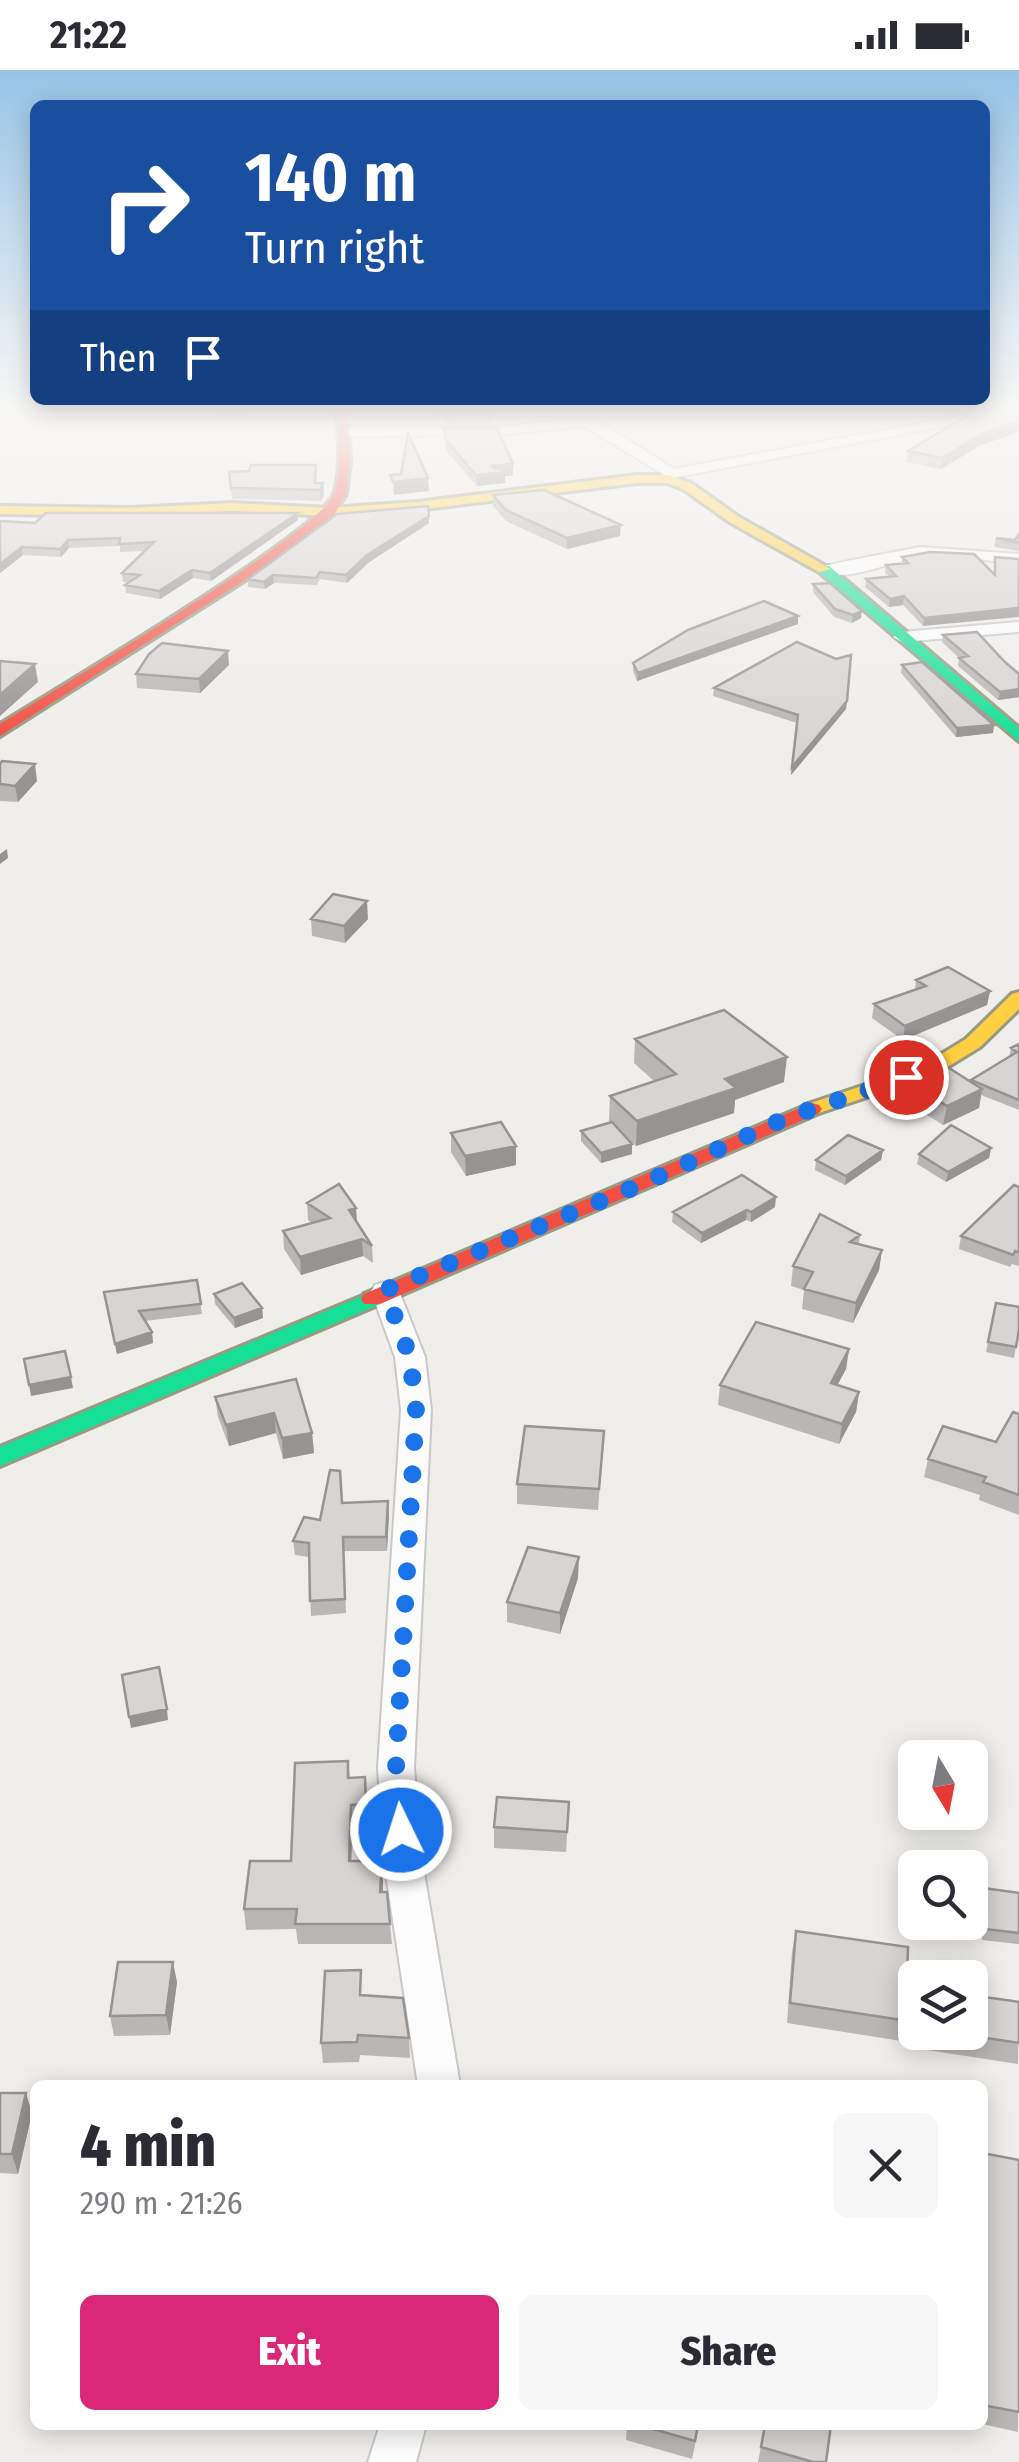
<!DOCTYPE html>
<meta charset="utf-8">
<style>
:root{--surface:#fff;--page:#f7f7f7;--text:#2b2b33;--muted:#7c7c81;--accent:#db2777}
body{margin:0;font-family:"Fira Sans Condensed",sans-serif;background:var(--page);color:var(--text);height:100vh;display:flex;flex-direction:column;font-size:38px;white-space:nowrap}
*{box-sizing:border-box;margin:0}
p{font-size:32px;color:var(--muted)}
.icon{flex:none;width:55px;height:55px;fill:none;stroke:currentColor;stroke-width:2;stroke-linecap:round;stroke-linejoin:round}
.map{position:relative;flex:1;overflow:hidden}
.details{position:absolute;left:30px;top:2010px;width:958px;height:350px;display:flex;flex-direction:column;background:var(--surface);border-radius:15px;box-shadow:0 5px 25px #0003}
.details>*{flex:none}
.top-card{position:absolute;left:30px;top:30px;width:960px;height:305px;border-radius:15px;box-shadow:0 5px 25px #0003;background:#1a4fa0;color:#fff;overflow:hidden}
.needle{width:65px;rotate:170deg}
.buttons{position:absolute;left:898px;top:1670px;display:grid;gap:20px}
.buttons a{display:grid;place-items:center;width:90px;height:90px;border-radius:15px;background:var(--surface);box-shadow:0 5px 25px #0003;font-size:50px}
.pin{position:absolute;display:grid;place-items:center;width:85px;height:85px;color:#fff;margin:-42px;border:5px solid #fff;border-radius:50%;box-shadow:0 2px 10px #0007}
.me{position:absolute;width:110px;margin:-55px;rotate:356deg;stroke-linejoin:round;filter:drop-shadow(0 0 8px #0008)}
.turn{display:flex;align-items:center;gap:35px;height:210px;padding:0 50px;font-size:45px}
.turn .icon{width:130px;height:130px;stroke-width:2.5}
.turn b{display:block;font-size:70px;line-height:85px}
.then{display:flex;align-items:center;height:95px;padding:0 50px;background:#0003;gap:20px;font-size:38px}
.round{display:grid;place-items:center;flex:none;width:105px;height:105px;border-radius:15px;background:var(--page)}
.headline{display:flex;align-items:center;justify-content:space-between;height:170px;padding:0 50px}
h1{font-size:60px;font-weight:800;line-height:75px}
.action{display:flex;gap:20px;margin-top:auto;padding:20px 50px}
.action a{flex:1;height:115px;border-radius:15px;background:var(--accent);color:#fff;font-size:40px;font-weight:800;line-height:115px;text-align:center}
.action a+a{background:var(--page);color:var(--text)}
.status{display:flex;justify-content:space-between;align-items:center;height:70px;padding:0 50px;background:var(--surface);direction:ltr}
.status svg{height:28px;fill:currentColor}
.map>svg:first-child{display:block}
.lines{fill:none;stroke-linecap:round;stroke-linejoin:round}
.street-casing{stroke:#c9c8c7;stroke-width:4}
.fast-casing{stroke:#999a82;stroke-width:6}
.slow-casing{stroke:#999a82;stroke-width:6}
.jam-casing{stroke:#999a82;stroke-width:6}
.street{fill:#fdfcfc;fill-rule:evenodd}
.fast{fill:#16e098;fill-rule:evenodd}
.slow{fill:#ffcf43;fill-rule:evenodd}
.jam{fill:#f24e42;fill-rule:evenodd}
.wall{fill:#b9b6b5}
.shaded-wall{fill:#969493}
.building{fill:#d7d4d2;stroke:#969493;stroke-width:2.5}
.route{stroke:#1a73e8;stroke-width:18;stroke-dasharray:0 32.4}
</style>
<div class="status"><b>21:22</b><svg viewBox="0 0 49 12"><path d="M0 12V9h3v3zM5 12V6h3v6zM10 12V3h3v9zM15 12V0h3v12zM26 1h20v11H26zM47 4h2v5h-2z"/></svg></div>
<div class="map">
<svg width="1019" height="2392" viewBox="0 0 1019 2392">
<rect width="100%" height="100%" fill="#f0eeeb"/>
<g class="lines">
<defs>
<path id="street" d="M 994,340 L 1019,342 L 677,407 L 668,413 L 661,409 L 664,405 L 584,356 L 498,365 L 346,366 L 339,362 L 346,358 L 498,357 L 585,348 L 603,354 L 674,399 Z
M 920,477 L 1019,484 L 1019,494 C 987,491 948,483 916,488 C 889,492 839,516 816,499 C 824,494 902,481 920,477 Z
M 1019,552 L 1019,562 L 902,572 L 893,567 L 902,562 Z
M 385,1212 L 395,1215 L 399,1221 L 425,1287 L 431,1340 L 414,1698 L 422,1791 L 460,2015 L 418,2015 L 384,1791 L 378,1698 L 401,1340 L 395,1287 L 371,1221 L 375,1215 Z
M 380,2355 L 426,2355 L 416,2392 L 368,2392 Z"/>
<path id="fast" d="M 819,496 L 829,496 L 1019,658 L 1019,671 L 819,502 Z
M 372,1222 L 383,1229 L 380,1234 L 0,1396 L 0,1377 Z"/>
<path id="slow" d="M 637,405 L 668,405 L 691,413 L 739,447 L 831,499 L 819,502 L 731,453 L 683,419 L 667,413 L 637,413 L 417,440 L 330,446 L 233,441 L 131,446 L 0,444 L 0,436 L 131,438 L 233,433 L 330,438 L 417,432 Z
M 1019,922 L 1019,939 L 980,977 L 936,1004 L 819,1043 L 805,1043 L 802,1039 L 805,1035 L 922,996 L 966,969 L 1012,924 Z"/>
<path id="jam" d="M 338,340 L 348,340 L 350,393 L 346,424 L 334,445 L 275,491 L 0,666 L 0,654 C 51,622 321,462 334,424 C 343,398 337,366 338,340 Z
M 812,1033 L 819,1035 L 822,1039 L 819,1043 L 380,1234 L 364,1234 L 361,1229 L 364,1224 Z"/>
</defs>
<!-- street casing -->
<use href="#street" class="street-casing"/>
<!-- fast casing -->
<use href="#fast" class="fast-casing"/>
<!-- slow casing -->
<use href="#slow" class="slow-casing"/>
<!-- jam casing -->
<use href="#jam" class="jam-casing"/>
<!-- street -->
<use href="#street" class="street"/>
<!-- fast -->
<use href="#fast" class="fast"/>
<!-- slow -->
<use href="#slow" class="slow"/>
<!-- jam -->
<use href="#jam" class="jam"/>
</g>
<!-- wall -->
<path class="wall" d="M 217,340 L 243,340 L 243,345 L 218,346 Z
M 440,340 L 490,344 L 490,353 L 442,354 Z
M 444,358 L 513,405 L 505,406 L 505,413 L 477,416 L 446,381 Z
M 979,376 L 941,399 L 906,392 L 908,381 Z
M 229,402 L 323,413 L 324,424 L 321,431 L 232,429 Z
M 493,425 L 620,466 L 567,479 L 506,451 L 493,436 Z
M 298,450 L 211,511 L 193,508 L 160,529 L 126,523 L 125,515 L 129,512 L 123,512 L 122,503 L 145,481 L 120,482 L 120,476 L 69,478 L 61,487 L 23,485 L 0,503 L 0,451 L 35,453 Z
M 429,453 L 368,493 L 347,513 L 320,509 L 317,515 L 274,513 L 265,519 L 248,517 L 248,509 Z
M 1019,464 L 1019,481 L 994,477 L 996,468 L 1015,470 Z
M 902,487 L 994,504 L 995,487 L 1019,489 L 923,556 L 903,535 L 889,537 L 865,517 L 866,509 L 889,506 L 885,503 L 886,495 L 902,494 Z
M 813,514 L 861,548 L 852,553 L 834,547 L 813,522 Z
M 798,546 L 798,554 L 637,611 L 633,601 L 633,593 Z
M 943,565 L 1005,592 L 1019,604 L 1019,627 L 998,630 L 958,596 L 959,588 L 942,572 Z
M 229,595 L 200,623 L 137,618 L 136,604 Z
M 902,595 L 994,655 L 993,663 L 956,667 L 901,603 Z
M 714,618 L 846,639 L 791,705 L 797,653 L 713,626 Z
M 0,694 L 37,711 L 18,732 L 0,731 Z
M 311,849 L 368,849 L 345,873 L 312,866 Z
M 916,910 L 990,921 L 987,935 L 903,970 L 872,948 L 874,934 L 915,920 Z
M 635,969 L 784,1012 L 735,1030 L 734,1043 L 636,1076 L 620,1061 L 632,1084 L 601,1093 L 581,1071 L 581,1061 L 611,1052 L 609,1051 L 610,1026 L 654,1011 L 634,993 Z
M 1019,974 L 1019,1040 L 981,1025 L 979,1038 L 943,1055 L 910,1034 L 913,1015 L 971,1012 L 1009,987 L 1011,978 Z
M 451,1063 L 516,1076 L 516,1095 L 466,1106 L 451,1082 Z
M 991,1078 L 989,1088 L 946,1112 L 917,1094 L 919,1084 Z
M 883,1080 L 881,1090 L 845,1115 L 815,1100 L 816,1090 Z
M 1019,1117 L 1019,1196 L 1012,1194 L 1010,1197 L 959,1179 L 961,1166 Z
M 307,1133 L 356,1138 L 357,1152 L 372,1176 L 373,1193 L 363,1186 L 301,1205 L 284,1179 L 283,1161 L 312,1153 L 308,1150 Z
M 775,1137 L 751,1152 L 746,1150 L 701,1173 L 672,1152 L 673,1142 Z
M 860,1165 L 859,1174 L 882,1180 L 879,1200 L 853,1253 L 802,1239 L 804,1220 L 791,1216 L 793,1196 Z
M 197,1210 L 202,1244 L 145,1251 L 152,1262 L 153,1273 L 117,1284 L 104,1222 Z
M 214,1224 L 262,1238 L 263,1248 L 235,1258 L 215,1234 Z
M 996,1233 L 1019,1260 L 1014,1288 L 986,1282 Z
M 849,1279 L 846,1299 L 837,1315 L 859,1322 L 856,1342 L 839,1374 L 718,1335 L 720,1315 Z
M 296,1309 L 312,1363 L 314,1383 L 283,1389 L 276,1363 L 229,1376 L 218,1347 L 215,1327 Z
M 1019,1344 L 1019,1445 L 979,1430 L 980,1425 L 924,1407 L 928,1389 L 996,1372 Z
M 604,1361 L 598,1440 L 517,1434 L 517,1414 Z
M 342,1433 L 389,1445 L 387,1481 L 344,1481 L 346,1543 L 311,1546 L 309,1487 L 295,1485 L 293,1471 Z
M 578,1508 L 560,1564 L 507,1552 L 507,1532 Z
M 348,1691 L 350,1708 L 367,1728 L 367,1754 L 352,1755 L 351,1791 L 383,1812 L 383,1822 L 390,1854 L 392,1874 L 298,1874 L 296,1859 L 246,1860 L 244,1839 L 291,1791 Z
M 569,1732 L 566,1782 L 494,1778 L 494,1757 Z
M 983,1818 L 1019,1823 L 1019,1874 L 982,1870 L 980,1829 Z
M 796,1861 L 907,1916 L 915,1917 L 915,1962 L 970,1962 L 1019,1932 L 1018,1994 L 927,1980 L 927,1975 L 787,1953 L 792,1882 Z
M 177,1912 L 170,1965 L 114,1966 L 110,1946 Z
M 362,1925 L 409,1968 L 410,1988 L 360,1985 L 359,1992 L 323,1993 L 321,1973 Z
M 0,2023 L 32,2043 L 18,2104 L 0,2103 Z
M 982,2083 L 1019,2090 L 1018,2362 L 982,2354 Z
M 627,2355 L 699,2355 L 692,2389 L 626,2370 Z
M 765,2355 L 826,2392 L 758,2392 Z"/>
<!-- shaded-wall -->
<path class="shaded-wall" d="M 1019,351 L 1019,362 L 979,376 L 941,399 L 942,388 L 981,364 Z
M 513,394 L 513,405 L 505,406 L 505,413 L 477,416 L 476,405 L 491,396 Z
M 428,408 L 429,421 L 394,425 L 393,412 Z
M 323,413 L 324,424 L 321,431 L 320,420 Z
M 298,443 L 298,450 L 211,511 L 210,503 Z
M 429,446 L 429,453 L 368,493 L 347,513 L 346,505 L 367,485 Z
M 621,455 L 620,466 L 567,479 L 567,468 Z
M 68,470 L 69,478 L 61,487 L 60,479 Z
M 22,477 L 23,485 L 0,503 L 0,494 Z
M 192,500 L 193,508 L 160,529 L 159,521 Z
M 273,505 L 274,513 L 265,519 L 264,512 Z
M 904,526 L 903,535 L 889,537 L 890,529 Z
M 1019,538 L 1019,547 L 923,556 L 924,548 Z
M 862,541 L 861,548 L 852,553 L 853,545 Z
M 798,546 L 798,554 L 637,611 L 638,603 Z
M 228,581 L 229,595 L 200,623 L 199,609 Z
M 35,594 L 38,612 L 0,646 L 0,625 Z
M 1019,619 L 1019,627 L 998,630 L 1000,622 Z
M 847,631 L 846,639 L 791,705 L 792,697 Z
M 994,655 L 993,663 L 956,667 L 957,658 Z
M 35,694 L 37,711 L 18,732 L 15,716 Z
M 7,779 L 8,788 L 0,794 L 0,784 Z
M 367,831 L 368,849 L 345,873 L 344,856 Z
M 990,921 L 987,935 L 903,970 L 905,956 Z
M 787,987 L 784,1012 L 735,1030 L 734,1043 L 636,1076 L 637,1051 L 725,1009 Z
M 982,1019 L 979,1038 L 943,1055 L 947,1036 Z
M 632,1074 L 632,1084 L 601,1093 L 601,1083 Z
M 516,1076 L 516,1095 L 466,1106 L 465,1086 Z
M 991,1078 L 989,1088 L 946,1112 L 948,1102 Z
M 883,1080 L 881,1090 L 845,1115 L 846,1106 Z
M 776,1127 L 775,1137 L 751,1152 L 751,1142 Z
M 356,1138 L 357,1155 L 349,1140 Z
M 747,1140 L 746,1150 L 701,1173 L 702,1163 Z
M 362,1169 L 363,1186 L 301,1205 L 300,1187 Z
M 882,1180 L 879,1200 L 853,1253 L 856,1233 Z
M 262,1238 L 263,1248 L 235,1258 L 234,1248 Z
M 152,1262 L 153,1273 L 117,1284 L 115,1274 Z
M 849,1279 L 846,1299 L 828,1333 L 831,1313 Z
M 71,1307 L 73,1318 L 31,1326 L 29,1315 Z
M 859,1322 L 856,1342 L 839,1374 L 842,1354 Z
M 274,1343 L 276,1363 L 229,1376 L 226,1355 Z
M 312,1363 L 314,1383 L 283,1389 L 282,1368 Z
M 388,1431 L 389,1445 L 387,1481 L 386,1467 Z
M 579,1487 L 578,1508 L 560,1564 L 560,1543 Z
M 167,1639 L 168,1650 L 131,1658 L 129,1647 Z
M 351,1735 L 352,1755 L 351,1812 L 349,1791 Z
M 382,1791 L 383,1812 L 381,1843 L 380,1822 Z
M 173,1892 L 177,1912 L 170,1965 L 166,1945 Z
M 26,2023 L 32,2043 L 18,2104 L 12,2084 Z"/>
<!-- building -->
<path class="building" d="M 441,340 L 487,340 L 490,344 L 441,344 Z
M 995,340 L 1000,340 L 1003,344 L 1019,348 L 1019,351 L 981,364 L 942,388 L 908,381 L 971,344 Z
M 444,358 L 497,358 L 513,394 L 491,396 L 505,402 L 476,405 L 446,370 Z
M 408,363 L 428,408 L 393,412 L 390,405 L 401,404 Z
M 251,395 L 316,395 L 315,413 L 323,413 L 320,420 L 231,418 L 229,402 L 249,401 Z
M 544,420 L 621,455 L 567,468 L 506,440 L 493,425 Z
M 428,436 L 429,446 L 367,485 L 346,505 L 320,502 L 316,508 L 273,505 L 264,512 L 248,509 L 337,444 Z
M 46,443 L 298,443 L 210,503 L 192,500 L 159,521 L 125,515 L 140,505 L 122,503 L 154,472 L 119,474 L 120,468 L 68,470 L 60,479 L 22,477 L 0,494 L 0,451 L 35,453 Z
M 1019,464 L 1019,473 L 996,468 L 1015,470 Z
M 930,482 L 974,484 L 995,505 L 995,487 L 1019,489 L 1019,538 L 924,548 L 904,526 L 890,529 L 866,509 L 896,506 L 886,495 L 908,493 L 902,487 Z
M 830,513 L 862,541 L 853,545 L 835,539 L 813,514 Z
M 764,531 L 798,546 L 638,603 L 633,593 L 688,560 Z
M 977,562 L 1005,592 L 1019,604 L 1019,619 L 1000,622 L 959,588 L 968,586 L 943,565 Z
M 797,572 L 836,589 L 851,585 L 847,631 L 792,697 L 798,645 L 714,618 Z
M 162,573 L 228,581 L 199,609 L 136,604 L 149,584 Z
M 0,591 L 35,594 L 0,625 Z
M 922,592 L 994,655 L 957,658 L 902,595 Z
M 2,691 L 35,694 L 15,716 L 0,714 L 0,694 Z
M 333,824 L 367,831 L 344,856 L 311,849 Z
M 948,897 L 990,921 L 905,956 L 874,934 L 926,916 L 916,910 Z
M 724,940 L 787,987 L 725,1009 L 736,1018 L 637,1051 L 610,1026 L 676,1004 L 635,969 Z
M 1019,974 L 1019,1030 L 971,1010 L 1017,982 L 1011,978 Z
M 949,998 L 982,1019 L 947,1036 L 913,1015 Z
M 501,1052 L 516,1076 L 465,1086 L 451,1063 Z
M 612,1052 L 632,1074 L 601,1083 L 581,1061 Z
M 951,1055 L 991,1078 L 948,1102 L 919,1084 Z
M 848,1065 L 883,1080 L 846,1106 L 816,1090 Z
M 742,1105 L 776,1127 L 751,1142 L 747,1140 L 702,1163 L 673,1142 Z
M 339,1114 L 356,1138 L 349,1140 L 372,1176 L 362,1169 L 300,1187 L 283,1161 L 330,1148 L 307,1133 Z
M 1014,1115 L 1019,1117 L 1019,1182 L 1015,1181 L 1013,1185 L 961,1166 Z
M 820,1144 L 860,1165 L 850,1172 L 882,1180 L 856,1233 L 804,1219 L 813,1202 L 793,1196 Z
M 197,1210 L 201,1234 L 139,1241 L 152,1262 L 115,1274 L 104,1222 Z
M 242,1213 L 262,1238 L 234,1248 L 214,1224 Z
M 996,1233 L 1019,1237 L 1019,1260 L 1016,1277 L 988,1272 Z
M 756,1252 L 849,1279 L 831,1313 L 859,1322 L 842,1354 L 720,1315 Z
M 65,1281 L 71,1307 L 29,1315 L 24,1289 Z
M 296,1309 L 312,1363 L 282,1368 L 274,1343 L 226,1355 L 215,1327 Z
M 1013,1342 L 1019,1344 L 1019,1425 L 983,1412 L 986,1407 L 928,1389 L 943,1356 L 996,1372 Z
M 525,1356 L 604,1361 L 599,1419 L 517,1414 Z
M 330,1400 L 340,1401 L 342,1433 L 388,1431 L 386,1467 L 343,1467 L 345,1529 L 310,1531 L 309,1473 L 293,1471 L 304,1447 L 320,1450 Z
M 528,1477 L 579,1487 L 560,1543 L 507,1532 Z
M 159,1597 L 167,1639 L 129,1647 L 122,1605 Z
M 348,1691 L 348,1708 L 365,1707 L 366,1734 L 351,1735 L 349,1791 L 382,1791 L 380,1822 L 387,1822 L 390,1854 L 295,1854 L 297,1839 L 244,1839 L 250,1791 L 291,1791 L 295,1693 Z
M 497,1727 L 569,1732 L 567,1762 L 494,1757 Z
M 983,1818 L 1019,1823 L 1019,1863 L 985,1859 Z
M 796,1861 L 908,1877 L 907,1916 L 915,1917 L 915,1952 L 790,1933 Z
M 118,1892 L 173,1892 L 166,1945 L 110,1946 Z
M 361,1900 L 360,1925 L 403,1928 L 409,1968 L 358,1965 L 357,1972 L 321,1973 L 325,1901 Z
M 970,1925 L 1019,1932 L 1019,1973 L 947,1962 L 970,1962 Z
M 0,2023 L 26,2023 L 12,2084 L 0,2084 Z
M 982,2083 L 1019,2090 L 1019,2342 L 982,2335 Z
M 639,2355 L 698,2355 L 695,2371 Z
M 765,2355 L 831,2355 L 826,2392 L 813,2392 L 761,2377 Z"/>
<!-- sky -->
<linearGradient id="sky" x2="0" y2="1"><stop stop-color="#97c4e6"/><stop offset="0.5" stop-color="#f8f7f6"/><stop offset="1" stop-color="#f8f7f6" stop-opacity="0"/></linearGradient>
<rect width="1019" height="675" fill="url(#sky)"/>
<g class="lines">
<!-- route -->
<path class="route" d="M 401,1760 L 396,1698 L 416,1340 L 410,1287 L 385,1220 L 642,1114 L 786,1048 L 906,1007"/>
</g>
</svg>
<div class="buttons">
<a><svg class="needle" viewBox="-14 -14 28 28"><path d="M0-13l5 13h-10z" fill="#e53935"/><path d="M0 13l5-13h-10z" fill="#7c7c81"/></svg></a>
<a><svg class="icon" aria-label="search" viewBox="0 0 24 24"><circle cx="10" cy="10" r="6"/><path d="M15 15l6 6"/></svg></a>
<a><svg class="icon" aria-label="layers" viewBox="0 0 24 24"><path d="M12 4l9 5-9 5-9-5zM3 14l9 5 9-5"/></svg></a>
</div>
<div class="pin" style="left:906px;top:1007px;background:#d93025"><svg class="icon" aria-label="arrive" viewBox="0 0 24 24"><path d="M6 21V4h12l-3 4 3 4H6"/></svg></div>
<svg class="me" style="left:401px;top:1760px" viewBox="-20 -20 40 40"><circle r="17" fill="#1a73e8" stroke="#fff" stroke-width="3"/><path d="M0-11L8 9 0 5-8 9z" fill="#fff"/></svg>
<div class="top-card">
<div class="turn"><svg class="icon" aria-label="right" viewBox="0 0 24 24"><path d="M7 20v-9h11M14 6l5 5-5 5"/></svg><div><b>140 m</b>Turn right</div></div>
<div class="then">Then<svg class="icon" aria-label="arrive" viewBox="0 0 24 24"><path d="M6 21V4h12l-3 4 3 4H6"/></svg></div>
</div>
<section class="details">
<div class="headline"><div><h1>4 min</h1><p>290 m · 21:26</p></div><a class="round"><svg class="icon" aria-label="close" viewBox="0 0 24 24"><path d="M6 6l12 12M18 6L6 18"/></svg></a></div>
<div class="action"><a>Exit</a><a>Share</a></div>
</section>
</div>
